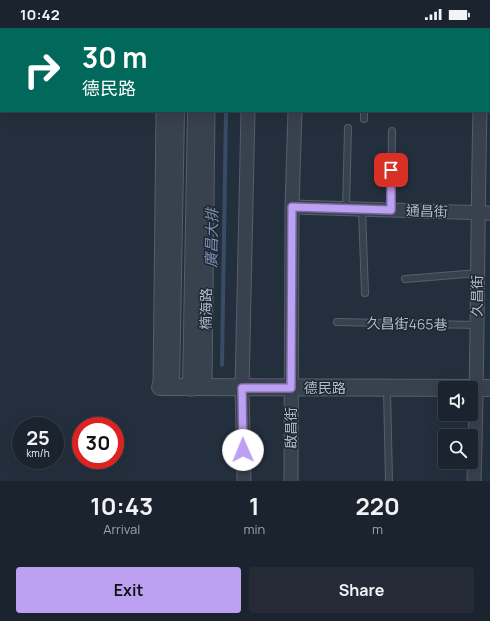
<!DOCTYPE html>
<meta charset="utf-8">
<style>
:root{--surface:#1b232e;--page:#242b36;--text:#f1f3f6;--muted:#a0a4aa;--line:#39404a;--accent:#bca0f2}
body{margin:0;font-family:Manrope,"Noto Sans TC",sans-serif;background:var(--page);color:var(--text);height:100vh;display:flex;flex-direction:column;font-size:15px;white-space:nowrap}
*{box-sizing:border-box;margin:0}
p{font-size:13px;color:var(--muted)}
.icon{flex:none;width:22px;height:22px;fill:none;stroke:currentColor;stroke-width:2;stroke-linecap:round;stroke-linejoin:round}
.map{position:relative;height:453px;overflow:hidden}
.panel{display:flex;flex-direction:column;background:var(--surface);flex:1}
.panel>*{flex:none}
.guide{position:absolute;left:0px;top:0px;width:490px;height:84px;box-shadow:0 4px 16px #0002,0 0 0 1px var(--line);background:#00695c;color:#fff;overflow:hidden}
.controls{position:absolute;left:438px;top:353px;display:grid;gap:8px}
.controls a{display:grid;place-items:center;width:40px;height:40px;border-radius:4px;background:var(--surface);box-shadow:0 4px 16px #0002,0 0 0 1px var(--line);font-size:20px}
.speed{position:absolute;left:12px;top:389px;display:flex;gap:8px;font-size:20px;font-weight:700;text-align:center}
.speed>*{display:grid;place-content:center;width:52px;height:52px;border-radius:50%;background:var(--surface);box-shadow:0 4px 16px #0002,0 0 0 1px var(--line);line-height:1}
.speed small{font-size:10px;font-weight:400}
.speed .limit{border:6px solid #d22;background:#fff;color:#111}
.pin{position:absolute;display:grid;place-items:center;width:34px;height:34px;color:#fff;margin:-17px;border-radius:8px;box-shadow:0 2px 6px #0006}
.me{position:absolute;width:44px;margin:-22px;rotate:359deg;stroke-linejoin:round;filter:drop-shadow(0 0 3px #0008)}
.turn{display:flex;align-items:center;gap:14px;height:84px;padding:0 16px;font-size:18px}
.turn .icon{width:52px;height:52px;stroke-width:2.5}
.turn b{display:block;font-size:28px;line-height:34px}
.eta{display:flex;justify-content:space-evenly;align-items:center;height:68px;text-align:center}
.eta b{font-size:24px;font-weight:700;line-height:28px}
.cta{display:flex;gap:8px;margin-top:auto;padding:8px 16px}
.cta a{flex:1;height:46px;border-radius:4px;background:var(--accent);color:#111;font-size:16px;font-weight:700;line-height:46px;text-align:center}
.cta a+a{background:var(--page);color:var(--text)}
.status{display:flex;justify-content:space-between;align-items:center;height:28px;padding:0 20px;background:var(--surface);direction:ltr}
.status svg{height:11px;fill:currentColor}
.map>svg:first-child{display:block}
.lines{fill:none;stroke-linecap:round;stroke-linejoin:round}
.stream{stroke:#394c67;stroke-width:4}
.service-casing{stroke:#565f6c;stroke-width:8}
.minor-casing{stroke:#565f6c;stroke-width:15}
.tertiary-casing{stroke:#565f6c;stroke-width:18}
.service{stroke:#38414e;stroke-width:6}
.minor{stroke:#38414e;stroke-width:13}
.tertiary{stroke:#38414e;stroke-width:16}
.route-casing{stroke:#7a689d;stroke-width:10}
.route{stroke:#bca0f2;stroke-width:7}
.labels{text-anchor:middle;stroke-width:3;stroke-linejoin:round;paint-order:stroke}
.street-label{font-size:14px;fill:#b4bcc9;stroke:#1d2633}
.water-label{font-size:15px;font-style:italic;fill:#7c92b1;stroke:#1d2633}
</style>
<div class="status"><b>10:42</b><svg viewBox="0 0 49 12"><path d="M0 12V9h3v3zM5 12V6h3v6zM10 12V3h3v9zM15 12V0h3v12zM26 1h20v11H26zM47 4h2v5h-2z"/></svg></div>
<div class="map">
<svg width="490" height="453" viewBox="0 0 490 453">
<rect width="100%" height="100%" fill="#242f3e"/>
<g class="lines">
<!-- stream -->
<path class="stream" d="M 228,1 L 228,0
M 222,337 L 226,83"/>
<defs>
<path id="service" d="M 364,91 L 364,83
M 346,181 L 348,100
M 362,181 L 365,265
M 391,182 L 392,103
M 405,251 L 478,245
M 337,294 L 476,297
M 387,361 L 389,453"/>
<path id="minor" d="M 359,0 L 412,1
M 163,1 L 163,0
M 209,1 L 209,0
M 250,1 L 250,0
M 297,1 L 297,0
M 422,1 L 490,1
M 292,179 L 490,185
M 160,359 L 163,83
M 205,360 L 208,83
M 244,453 L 242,360 L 248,83
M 291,453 L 292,179 L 295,83
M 474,453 C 478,330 477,206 480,83"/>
<path id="tertiary" d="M 177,1 L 177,0
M 197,1 L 197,0
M 160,359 L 490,360
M 171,359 L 176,83
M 191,360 L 196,83"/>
</defs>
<!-- service casing -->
<use href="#service" class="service-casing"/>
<!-- minor casing -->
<use href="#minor" class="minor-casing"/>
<!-- tertiary casing -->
<use href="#tertiary" class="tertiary-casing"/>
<!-- service -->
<use href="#service" class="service"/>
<!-- minor -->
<use href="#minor" class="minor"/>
<!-- tertiary -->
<use href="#tertiary" class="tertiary"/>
</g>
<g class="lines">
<defs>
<path id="route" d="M 243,422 L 242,360 L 291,360 L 292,179 L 391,182 L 391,142"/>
</defs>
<!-- route casing -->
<use href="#route" class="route-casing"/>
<!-- route -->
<use href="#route" class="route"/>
</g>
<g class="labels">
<!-- street labels -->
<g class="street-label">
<text transform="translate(427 183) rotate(2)" y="5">通昌街</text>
<text transform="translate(477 268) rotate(-89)" y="5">久昌街</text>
<text transform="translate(206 281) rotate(-89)" y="5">楠海路</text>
<text transform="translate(407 296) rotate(1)" y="5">久昌街465巷</text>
<text x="325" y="365">德民路</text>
<text transform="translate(291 400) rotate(-90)" y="5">啟昌街</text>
</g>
<!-- water labels -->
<g class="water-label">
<text transform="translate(212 210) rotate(-89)" y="5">廣昌大排</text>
</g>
</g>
</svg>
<div class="controls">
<a><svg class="icon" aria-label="sound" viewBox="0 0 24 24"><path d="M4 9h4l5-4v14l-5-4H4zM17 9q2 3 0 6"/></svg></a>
<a><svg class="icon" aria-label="search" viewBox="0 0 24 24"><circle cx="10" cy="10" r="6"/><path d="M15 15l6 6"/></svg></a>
</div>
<div class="speed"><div>25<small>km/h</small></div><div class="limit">30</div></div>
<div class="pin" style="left:391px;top:142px;background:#d93025"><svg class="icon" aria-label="arrive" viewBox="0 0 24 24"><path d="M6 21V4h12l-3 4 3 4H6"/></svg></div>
<svg class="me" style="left:243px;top:422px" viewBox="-20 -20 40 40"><circle r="19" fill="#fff"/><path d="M0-13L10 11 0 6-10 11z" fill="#bca0f2"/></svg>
<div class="guide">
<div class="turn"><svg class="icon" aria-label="right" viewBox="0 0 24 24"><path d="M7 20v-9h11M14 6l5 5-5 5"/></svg><div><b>30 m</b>德民路</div></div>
</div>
</div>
<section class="panel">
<div class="eta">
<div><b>10:43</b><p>Arrival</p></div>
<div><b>1</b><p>min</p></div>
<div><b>220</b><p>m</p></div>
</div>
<div class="cta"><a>Exit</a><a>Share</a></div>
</section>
